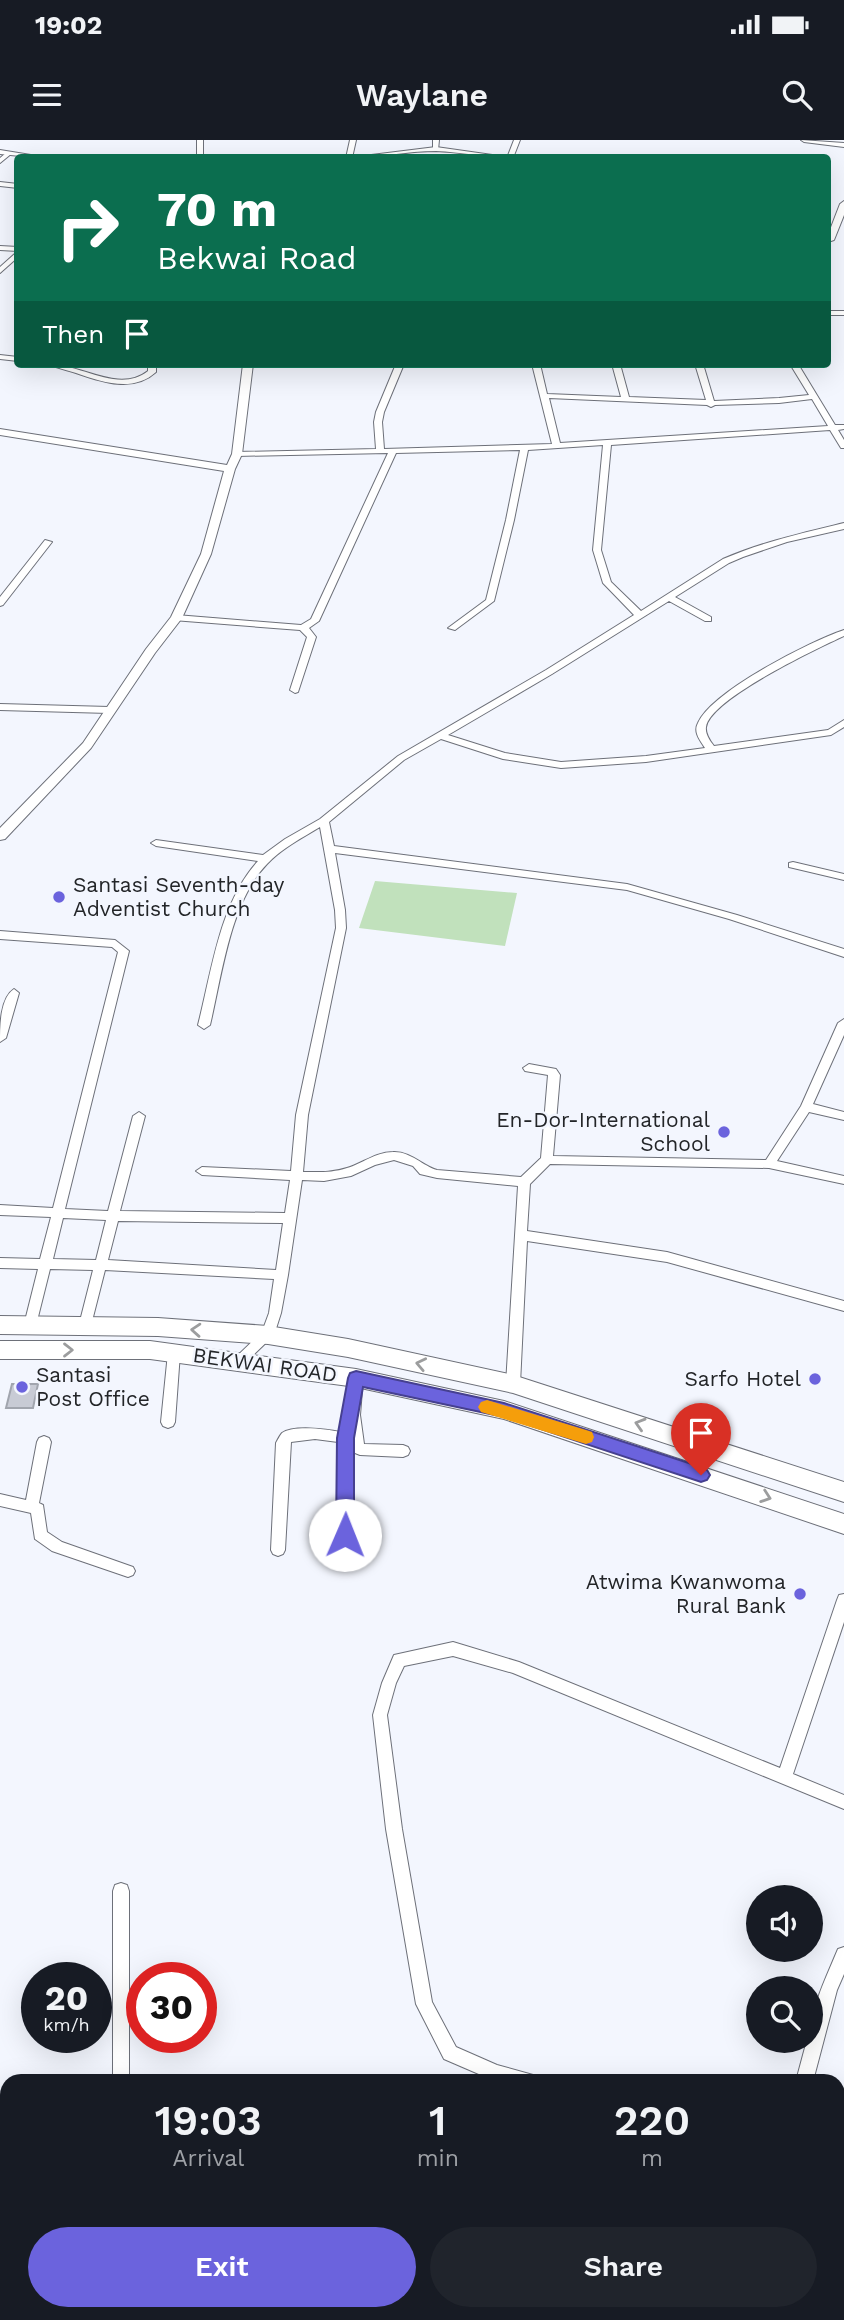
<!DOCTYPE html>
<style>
:root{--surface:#171b24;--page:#20242c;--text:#f1f3f6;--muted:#9ea1a6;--accent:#6b63dd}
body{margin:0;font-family:"Work Sans",sans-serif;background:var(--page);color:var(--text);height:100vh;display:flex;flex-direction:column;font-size:26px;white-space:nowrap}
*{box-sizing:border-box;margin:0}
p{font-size:23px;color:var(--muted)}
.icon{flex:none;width:38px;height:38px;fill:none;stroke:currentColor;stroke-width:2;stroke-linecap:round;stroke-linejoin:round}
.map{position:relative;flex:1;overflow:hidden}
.sheet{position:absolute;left:0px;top:1934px;width:845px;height:247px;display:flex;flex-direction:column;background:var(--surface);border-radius:21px 21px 0 0;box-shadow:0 7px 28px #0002}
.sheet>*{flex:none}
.top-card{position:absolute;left:14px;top:14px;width:817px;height:214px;border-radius:7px;box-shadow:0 7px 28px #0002;background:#0b6e4f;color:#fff;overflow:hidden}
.tools{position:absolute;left:746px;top:1745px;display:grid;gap:14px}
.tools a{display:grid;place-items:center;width:77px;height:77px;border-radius:50%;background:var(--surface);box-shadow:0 7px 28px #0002;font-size:35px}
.speed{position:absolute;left:21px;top:1822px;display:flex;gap:14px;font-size:35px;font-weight:700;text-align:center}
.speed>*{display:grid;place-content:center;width:91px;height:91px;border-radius:50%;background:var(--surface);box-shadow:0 7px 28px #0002;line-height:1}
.speed small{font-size:18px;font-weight:400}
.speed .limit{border:10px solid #d22;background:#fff;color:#111}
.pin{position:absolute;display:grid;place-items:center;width:60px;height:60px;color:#fff;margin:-72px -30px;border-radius:50% 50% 50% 0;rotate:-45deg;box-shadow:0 0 7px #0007}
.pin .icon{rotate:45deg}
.me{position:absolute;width:77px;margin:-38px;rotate:1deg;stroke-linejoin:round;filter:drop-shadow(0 0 5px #0008)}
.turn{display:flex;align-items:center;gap:24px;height:147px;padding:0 28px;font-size:32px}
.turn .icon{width:91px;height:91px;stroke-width:2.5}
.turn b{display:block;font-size:49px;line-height:60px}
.then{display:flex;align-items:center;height:66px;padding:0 28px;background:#0003;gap:14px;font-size:26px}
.eta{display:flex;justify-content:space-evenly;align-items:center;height:119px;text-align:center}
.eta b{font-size:42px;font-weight:600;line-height:49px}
.cta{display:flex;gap:14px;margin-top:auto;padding:14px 28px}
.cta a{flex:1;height:80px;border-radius:42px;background:var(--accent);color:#fff;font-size:28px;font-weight:600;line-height:80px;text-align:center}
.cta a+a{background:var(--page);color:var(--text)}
.status{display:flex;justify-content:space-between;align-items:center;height:49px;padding:0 35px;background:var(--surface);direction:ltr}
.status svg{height:19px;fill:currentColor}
header{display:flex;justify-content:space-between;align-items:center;height:91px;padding:0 28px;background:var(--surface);font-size:32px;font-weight:600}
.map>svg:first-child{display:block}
.green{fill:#c1e1bc}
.building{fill:#c8cbd5;stroke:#a1a5ae;stroke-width:2}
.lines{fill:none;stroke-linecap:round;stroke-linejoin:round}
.minor-casing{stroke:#6d7079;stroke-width:2}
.tertiary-casing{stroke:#6d7079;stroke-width:2}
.trunk-casing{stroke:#6d7079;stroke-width:2}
.minor{fill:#fff;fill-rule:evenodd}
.tertiary{fill:#fff;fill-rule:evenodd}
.trunk{fill:#fff;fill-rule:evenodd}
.oneway{stroke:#9c9d9e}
.route{fill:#6b63dd;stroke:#464090;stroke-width:2}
.slow{fill:#f59e0b}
.poi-dot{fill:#6b63dd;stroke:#f3f6fe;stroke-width:2.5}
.labels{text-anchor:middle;stroke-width:5;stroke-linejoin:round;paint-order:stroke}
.poi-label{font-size:21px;fill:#232528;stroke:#f3f6fe;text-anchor:end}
.street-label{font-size:21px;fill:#232528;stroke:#f3f6fe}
</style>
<div class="status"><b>19:02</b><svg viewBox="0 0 49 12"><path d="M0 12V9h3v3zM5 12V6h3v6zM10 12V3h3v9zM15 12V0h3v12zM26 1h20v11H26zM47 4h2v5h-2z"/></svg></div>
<header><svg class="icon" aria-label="menu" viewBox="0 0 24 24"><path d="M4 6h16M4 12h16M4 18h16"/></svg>Waylane<svg class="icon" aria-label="search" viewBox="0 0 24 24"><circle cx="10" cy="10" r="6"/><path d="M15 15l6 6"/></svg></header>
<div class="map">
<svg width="844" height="2180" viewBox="0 0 844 2180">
<rect width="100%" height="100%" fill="#f3f6fe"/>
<!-- green -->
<path class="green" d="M 375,741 L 517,753 L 505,806 L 359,788 Z"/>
<!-- building -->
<path class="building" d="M 12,1244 L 38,1244 L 33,1268 L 6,1268 Z"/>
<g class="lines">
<defs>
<path id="minor" d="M 197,0 L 203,0 L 203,18 L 197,18 Z
M 350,0 L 356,0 L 352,18 L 346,18 Z
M 433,0 L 439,0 L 438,10 L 433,9 Z
M 514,0 L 520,0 L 513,18 L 507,18 Z
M 801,0 L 844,3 L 844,7 L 804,2 Z
M 6,13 L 11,14 L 0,23 L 0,18 Z
M 0,42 L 18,44 L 18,48 L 0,46 Z
M 0,106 L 18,107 L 18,111 L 0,110 Z
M 18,111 L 18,117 L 0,133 L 0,127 Z
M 828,171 L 844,171 L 844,175 L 828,175 Z
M 0,215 L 18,217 L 18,221 L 0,219 Z
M 49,224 C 81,224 119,254 148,231 L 148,224 L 156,224 L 156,232 C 133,253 102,242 76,233 C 67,230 57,228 49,224 Z
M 349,224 L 380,224 C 373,228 356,228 349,224 Z
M 396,224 L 404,224 L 384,272 L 382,282 L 384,309 L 552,304 L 532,224 L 540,224 L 547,254 L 621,257 L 612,224 L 620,224 L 629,257 L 706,260 L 695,224 L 703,224 L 714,261 L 779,258 L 809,255 L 790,224 L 798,224 L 835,285 L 844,285 L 844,289 L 838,290 L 844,300 L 844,308 L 841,308 L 830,290 L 611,305 L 601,410 L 611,442 L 641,471 L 723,419 C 762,402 803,393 844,383 L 844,389 L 787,402 L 743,417 L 729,423 L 675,457 L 711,477 L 711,481 L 705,481 L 669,461 L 552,534 L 448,595 L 505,613 L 561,622 L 646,616 L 705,608 C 700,600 693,592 698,583 C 712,551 811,501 844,490 L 844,496 C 818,508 710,559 706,587 C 705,594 710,601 714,606 L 828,590 L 844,580 L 844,587 L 831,595 L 646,622 L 561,628 L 503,619 L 441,599 L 404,620 L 329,682 L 334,706 L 627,744 L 737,775 L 844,809 L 844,817 L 729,779 L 627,750 L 335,713 L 345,770 L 346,788 L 308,975 L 303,1032 C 318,1032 332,1033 347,1028 C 362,1024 375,1012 393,1012 C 410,1011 423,1026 437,1030 L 521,1037 L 541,1018 L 548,935 L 525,931 L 523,928 L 529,924 L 556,929 L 560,935 L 553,1016 L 766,1020 L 801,966 L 838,883 L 844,879 L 844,895 L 813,964 L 844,972 L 844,980 L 809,972 L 777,1021 L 844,1036 L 844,1044 L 769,1028 L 550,1024 L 530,1044 L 527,1091 L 667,1112 L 844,1161 L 844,1171 L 667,1122 L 527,1101 L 520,1244 L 518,1248 L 513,1249 L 508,1248 L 506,1244 L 518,1046 L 437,1038 L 420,1034 L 413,1026 L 394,1020 L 375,1025 L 351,1036 L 324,1041 L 302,1040 L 288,1135 L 281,1173 L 274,1195 L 244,1224 L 239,1225 L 234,1224 L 233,1220 L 262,1192 L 269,1173 L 274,1139 L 105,1130 L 91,1185 L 90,1189 L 80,1189 L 79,1185 L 93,1130 L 50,1129 L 35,1189 L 25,1189 L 24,1185 L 38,1129 L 0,1128 L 0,1118 L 40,1119 L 51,1077 L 0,1075 L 0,1065 L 53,1068 L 118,812 L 112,807 L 0,799 L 0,791 L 115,800 L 129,811 L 65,1069 L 108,1071 L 133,976 L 139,972 L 145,976 L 120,1071 L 285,1073 L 290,1040 L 202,1035 L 196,1031 L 202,1027 L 291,1031 L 296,975 L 336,788 L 335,770 L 320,687 C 302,698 282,708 267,724 C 230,762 222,835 210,885 L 204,889 L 198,885 C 212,831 219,764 258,721 L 156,706 L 151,703 L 156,700 L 263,715 L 285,699 L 320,679 L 398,616 L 546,530 L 634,475 L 603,443 L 593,410 L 603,305 L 528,310 L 514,380 L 494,461 L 455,490 L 448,488 L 486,460 L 506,380 L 520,310 L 396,313 L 319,481 L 309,488 L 316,497 L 298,552 L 295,553 L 290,550 L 307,497 L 300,490 L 173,480 L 172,478 L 176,475 L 301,485 L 311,479 L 388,313 L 237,316 L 233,314 L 237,312 L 376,309 L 374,282 L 376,272 ZM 549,258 L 707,265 L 711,267 L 715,265 L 779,263 L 812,259 L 828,286 L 560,303 ZM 63,1078 L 106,1080 L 96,1120 L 53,1119 ZM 118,1081 L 283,1083 L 276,1130 L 108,1120 Z
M 45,400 L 52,402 L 3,465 L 0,466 L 0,457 Z
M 0,564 L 109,567 L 114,570 L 109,573 L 0,570 Z
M 793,722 L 844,734 L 844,740 L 789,727 L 789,723 Z
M 14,849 L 19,853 L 6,898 L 0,902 C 0,886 0,858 14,849 Z
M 174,1208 L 179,1209 L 180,1213 L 175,1282 L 173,1286 L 168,1288 L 163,1286 L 161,1282 L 168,1213 L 169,1209 Z
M 356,1233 L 361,1234 L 363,1238 L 360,1275 L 364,1304 L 403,1305 L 408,1307 L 410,1311 L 408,1315 L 403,1317 L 360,1315 L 355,1313 L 352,1306 L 352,1395 L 343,1415 L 338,1417 L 333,1415 L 331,1411 L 338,1395 L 338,1302 L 315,1299 L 291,1302 L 285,1410 L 283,1414 L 278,1416 L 273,1414 L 271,1410 L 276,1303 C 277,1301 281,1294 282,1293 C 293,1285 327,1289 340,1292 L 351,1234 Z
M 44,1296 L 49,1298 L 51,1302 L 39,1363 L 43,1365 L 47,1392 L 62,1402 L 133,1427 L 135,1431 L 133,1435 L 128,1437 L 52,1411 L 35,1399 L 31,1373 L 0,1366 L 0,1354 L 26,1360 L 37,1302 L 39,1298 Z
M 844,1454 L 844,1482 L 793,1634 L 844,1655 L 844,1669 L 513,1533 L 453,1516 L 404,1526 L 396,1543 L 387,1575 L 402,1689 L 432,1862 L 456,1907 L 497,1925 L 533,1935 L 535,1941 L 495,1941 L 444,1919 L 416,1864 L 386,1689 L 373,1575 L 382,1543 L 394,1515 L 453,1502 L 519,1522 L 780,1628 L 837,1460 L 839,1455 Z
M 121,1743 L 127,1745 L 129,1751 L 129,1941 L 113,1941 L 113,1751 L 115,1745 Z
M 844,1807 L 844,1834 L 837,1850 L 813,1941 L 796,1941 L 807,1900 L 810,1900 C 810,1869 826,1838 838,1809 Z
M 838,2013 L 844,2015 L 844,2033 L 838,2031 Z
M 113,2174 L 131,2174 L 131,2180 L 113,2180 Z
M 764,2174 L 782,2174 L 781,2180 L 763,2180 Z"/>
<path id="tertiary" d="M 436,7 L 514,18 C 488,18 462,12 436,11 C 407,11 377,18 347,18 Z
M 0,10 L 37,16 L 41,18 L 0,14 Z
M 844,61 L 844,75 L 834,100 L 828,102 L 828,95 L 840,64 Z
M 243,224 L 253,224 L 242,314 L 235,329 L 211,414 L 182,478 L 155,513 L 91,608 L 5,699 L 0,700 L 0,688 L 83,603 L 146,509 L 171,477 L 201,414 L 224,331 L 0,295 L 0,289 L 227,325 L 232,314 Z"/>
<path id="trunk" d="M 0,1176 L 158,1178 L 268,1186 L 348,1199 L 513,1235 L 844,1342 L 844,1362 L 513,1253 L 348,1217 L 268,1204 L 158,1196 L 0,1194 Z
M 0,1201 L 150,1201 L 356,1229 L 504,1261 L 844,1374 L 844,1394 L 504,1279 L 356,1247 L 150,1219 L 0,1219 Z"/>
</defs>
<!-- minor casing -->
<use href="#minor" class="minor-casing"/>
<!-- tertiary casing -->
<use href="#tertiary" class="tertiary-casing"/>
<!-- trunk casing -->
<use href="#trunk" class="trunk-casing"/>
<!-- minor -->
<use href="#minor" class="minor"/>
<!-- tertiary -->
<use href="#tertiary" class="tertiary"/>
<!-- trunk -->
<use href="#trunk" class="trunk"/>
</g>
<!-- one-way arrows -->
<defs><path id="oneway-chevron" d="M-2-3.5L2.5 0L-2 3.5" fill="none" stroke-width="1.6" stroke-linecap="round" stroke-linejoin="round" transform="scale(1.75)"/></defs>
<g class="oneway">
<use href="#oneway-chevron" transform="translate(196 1190) rotate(-176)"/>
<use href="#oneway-chevron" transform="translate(68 1210)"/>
<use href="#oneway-chevron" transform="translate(421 1224) rotate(-168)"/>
<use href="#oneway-chevron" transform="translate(640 1284) rotate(-163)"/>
<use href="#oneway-chevron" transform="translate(766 1357) rotate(19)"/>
</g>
<!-- route -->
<path class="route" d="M 356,1231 L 504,1263 L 701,1327 L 707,1330 L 710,1335 L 707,1340 L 701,1342 L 504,1277 L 363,1247 L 354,1298 L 354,1395 L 352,1400 L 345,1402 L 339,1400 L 336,1395 L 337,1298 L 348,1238 L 350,1233 Z"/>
<!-- slow -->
<path class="slow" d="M 487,1260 L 586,1290 L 592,1292 L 594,1297 L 592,1302 L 586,1304 L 481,1272 L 478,1267 L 481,1262 Z"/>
<!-- markers -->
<g class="poi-dot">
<circle cx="59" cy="757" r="7"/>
<circle cx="724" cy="992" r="7"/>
<circle cx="815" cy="1239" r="7"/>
<circle cx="22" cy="1247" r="7"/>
<circle cx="800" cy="1454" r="7"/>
</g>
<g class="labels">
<!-- poi labels -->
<g class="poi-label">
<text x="73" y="752" text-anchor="start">Santasi Seventh-day<tspan x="73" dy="24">Adventist Church</tspan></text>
<text x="710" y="987">En-Dor-International<tspan x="710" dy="24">School</tspan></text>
<text x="36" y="1242" text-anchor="start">Santasi<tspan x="36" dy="24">Post Office</tspan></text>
<text x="801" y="1246">Sarfo Hotel</text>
<text x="786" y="1449">Atwima Kwanwoma<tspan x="786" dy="24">Rural Bank</tspan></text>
</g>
<!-- street labels -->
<g class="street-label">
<text transform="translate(265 1225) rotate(8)" y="7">BEKWAI ROAD</text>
</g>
</g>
</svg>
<div class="tools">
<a><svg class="icon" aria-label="sound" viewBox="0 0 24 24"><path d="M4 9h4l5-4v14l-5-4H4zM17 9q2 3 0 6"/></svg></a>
<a><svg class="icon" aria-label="search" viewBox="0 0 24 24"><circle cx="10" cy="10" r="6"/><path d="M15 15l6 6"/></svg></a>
</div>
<div class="speed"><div>20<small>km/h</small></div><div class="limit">30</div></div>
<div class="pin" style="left:701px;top:1335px;background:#d93025"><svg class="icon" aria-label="arrive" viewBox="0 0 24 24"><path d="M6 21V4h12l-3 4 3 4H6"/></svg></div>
<svg class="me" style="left:345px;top:1395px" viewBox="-20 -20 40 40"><circle r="19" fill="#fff"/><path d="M0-13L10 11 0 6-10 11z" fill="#6b63dd"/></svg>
<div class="top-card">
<div class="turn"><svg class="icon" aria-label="right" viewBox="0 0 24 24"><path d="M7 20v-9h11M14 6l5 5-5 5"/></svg><div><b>70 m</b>Bekwai Road</div></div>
<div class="then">Then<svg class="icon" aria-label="arrive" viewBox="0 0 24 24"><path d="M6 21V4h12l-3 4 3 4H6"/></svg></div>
</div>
<section class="sheet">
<div class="eta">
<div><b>19:03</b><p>Arrival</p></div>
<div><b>1</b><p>min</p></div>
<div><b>220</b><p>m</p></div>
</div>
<div class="cta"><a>Exit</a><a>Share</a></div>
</section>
</div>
